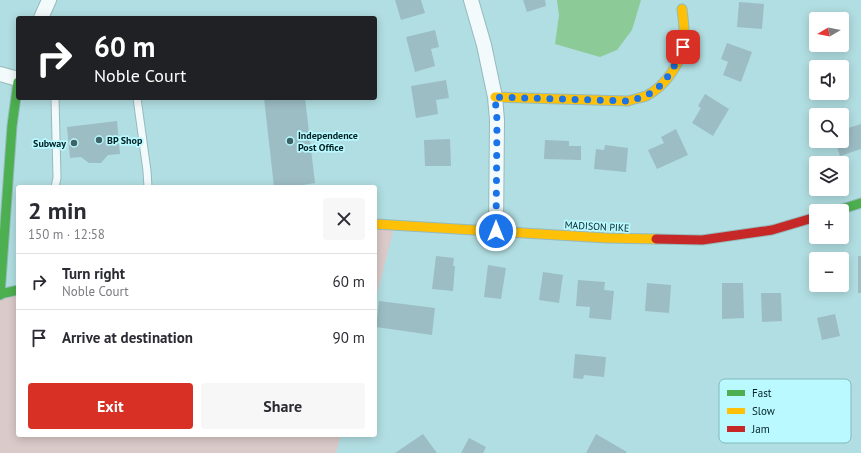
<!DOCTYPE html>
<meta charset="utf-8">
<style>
:root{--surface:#fff;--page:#f7f7f7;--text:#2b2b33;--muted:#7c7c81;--line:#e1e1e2;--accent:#d93025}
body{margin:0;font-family:"PT Sans",sans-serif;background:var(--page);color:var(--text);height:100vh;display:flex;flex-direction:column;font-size:15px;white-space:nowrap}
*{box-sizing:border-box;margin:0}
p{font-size:13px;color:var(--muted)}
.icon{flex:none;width:22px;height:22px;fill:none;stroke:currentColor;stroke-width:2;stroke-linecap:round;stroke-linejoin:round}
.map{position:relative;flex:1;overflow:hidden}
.sheet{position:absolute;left:16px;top:185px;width:361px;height:252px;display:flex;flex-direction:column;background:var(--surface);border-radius:4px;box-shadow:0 2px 10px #0003}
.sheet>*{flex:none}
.banner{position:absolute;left:16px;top:16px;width:361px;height:84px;border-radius:4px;box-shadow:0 2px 10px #0003;background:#202124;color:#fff;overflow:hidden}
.needle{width:26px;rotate:260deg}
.fabs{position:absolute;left:809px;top:12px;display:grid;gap:8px}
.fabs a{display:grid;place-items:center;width:40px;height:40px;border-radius:4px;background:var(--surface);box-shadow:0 2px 10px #0003;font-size:20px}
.pin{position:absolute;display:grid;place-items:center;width:34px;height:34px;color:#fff;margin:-17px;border-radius:8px;box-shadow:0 2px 6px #0006}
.me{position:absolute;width:44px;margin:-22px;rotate:0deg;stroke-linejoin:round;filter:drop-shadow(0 0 3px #0008)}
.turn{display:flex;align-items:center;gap:14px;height:84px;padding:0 12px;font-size:18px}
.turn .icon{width:52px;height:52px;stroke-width:2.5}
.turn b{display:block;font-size:28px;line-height:34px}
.round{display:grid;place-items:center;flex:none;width:42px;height:42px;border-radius:4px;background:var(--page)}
.summary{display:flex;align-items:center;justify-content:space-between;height:68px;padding:0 12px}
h1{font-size:24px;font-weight:700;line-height:30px}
.cta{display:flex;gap:8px;margin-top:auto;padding:8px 12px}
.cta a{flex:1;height:46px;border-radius:4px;background:var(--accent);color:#fff;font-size:16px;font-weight:700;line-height:46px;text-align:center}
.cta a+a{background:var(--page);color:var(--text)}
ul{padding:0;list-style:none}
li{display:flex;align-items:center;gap:12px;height:56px;padding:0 12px;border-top:1px solid var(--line)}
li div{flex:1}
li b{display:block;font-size:15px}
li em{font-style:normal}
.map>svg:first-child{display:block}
.green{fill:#dacac9}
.water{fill:#8ccb98}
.building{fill:#9cbdc4}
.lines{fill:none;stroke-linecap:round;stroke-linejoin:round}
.lane-casing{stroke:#96babc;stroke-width:9}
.street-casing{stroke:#96babc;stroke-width:16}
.fast-casing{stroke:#96babc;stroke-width:11}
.slow-casing{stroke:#96babc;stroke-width:11}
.jam-casing{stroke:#96babc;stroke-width:11}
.lane{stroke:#f3fafb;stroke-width:7}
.street{stroke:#f3fafb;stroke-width:14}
.fast{stroke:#4caf50;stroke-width:9}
.slow{stroke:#ffc107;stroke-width:9}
.jam{stroke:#c62828;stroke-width:9}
.route{stroke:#1a73e8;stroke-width:7;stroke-dasharray:0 12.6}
.poi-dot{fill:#3e6366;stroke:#b9f9ff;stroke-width:1.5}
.labels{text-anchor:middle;stroke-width:3.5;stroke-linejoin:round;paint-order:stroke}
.poi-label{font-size:10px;font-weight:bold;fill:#002124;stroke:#b9f9ff;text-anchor:start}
.street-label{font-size:10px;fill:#002124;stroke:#b9f9ff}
.key{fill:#b9f9ff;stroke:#82b8bd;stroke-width:1}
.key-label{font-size:11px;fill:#002124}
</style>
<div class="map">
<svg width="861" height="453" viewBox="0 0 861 453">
<rect width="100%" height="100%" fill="#b1dee2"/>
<!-- green -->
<path class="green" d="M 375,224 L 395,224 L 375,302 Z
M 18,290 L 18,435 L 341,435 L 336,453 L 0,453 L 0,295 Z"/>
<!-- water -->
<path class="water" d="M 557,0 L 641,0 L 632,30 L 617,50 L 600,57 L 555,44 L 559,15 Z"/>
<!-- building -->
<path class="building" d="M 395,0 L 421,0 L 425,13 L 401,20 Z
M 523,0 L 545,0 L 546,6 L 527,12 Z
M 739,2 L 764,4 L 762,29 L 737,27 Z
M 435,30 L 439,47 L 431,49 L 435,66 L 415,72 L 406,37 Z
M 727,43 L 752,52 L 741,82 L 723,75 L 728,62 L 721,59 Z
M 446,80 L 449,98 L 436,100 L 438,114 L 416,118 L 411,86 Z
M 705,94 L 729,109 L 713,136 L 692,123 L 701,108 L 698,106 Z
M 264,98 L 305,98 L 315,183 L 303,185 L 303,187 L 274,187 Z
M 117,121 L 120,154 L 108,155 L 101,163 L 89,163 L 81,157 L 70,158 L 67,127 Z
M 861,124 L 861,149 L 840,156 L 835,141 L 842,141 L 842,130 Z
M 676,129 L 688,155 L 657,169 L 648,150 L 664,143 L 661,137 Z
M 450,139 L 451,166 L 425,166 L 424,140 Z
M 545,140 L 569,141 L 569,146 L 581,146 L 581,160 L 544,159 Z
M 605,145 L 628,148 L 626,172 L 594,169 L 596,149 L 604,150 Z
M 436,256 L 454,258 L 453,266 L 455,266 L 453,291 L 432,289 Z
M 858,256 L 861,256 L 861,293 L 858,293 Z
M 488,265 L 506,268 L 501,299 L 484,297 Z
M 543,272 L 563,275 L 559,303 L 539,300 Z
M 578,280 L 605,282 L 604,290 L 614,291 L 611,320 L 589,318 L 590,307 L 576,306 Z
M 647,283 L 671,285 L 669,313 L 645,311 Z
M 722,283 L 743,283 L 744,318 L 722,319 Z
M 761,293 L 781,293 L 782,321 L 762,322 Z
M 379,301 L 435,308 L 432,335 L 376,327 Z
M 835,314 L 840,336 L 822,340 L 817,318 Z
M 575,354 L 606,357 L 604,377 L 584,375 L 583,379 L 573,378 Z
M 423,434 L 437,453 L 395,453 Z
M 596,434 L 627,452 L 626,453 L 586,453 Z
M 469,438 L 486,447 L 483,453 L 461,453 Z"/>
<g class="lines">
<defs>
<path id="lane" d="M 137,98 L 147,171 L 148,187
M 55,187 L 57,178 L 55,98"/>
<path id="street" d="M 471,0 L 484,45 L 495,97 L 497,120 L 496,231
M 41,18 L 49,0
M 0,74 L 18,79"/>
<path id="fast" d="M 836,211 L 861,203
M 0,294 L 18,290
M 0,295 L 12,126 L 18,82"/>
<path id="slow" d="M 495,97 L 628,101 C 634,99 640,98 646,96 C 666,86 682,62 684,40 C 685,30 683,19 682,9
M 375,224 L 606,238 L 656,239"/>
<path id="jam" d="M 656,239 L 702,240 L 772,230 L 816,217"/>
</defs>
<!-- lane casing -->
<use href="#lane" class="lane-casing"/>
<!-- street casing -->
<use href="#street" class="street-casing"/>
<!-- fast casing -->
<use href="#fast" class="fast-casing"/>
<!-- slow casing -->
<use href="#slow" class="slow-casing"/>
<!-- jam casing -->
<use href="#jam" class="jam-casing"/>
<!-- lane -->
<use href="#lane" class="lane"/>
<!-- street -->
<use href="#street" class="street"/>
<!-- fast -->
<use href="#fast" class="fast"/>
<!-- slow -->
<use href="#slow" class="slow"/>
<!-- jam -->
<use href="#jam" class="jam"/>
</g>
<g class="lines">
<!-- route -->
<path class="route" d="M 496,231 L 497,120 L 495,97 L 628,101 C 634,99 643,98 649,94 C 666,85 676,64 683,47"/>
</g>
<!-- markers -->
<g class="poi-dot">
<circle cx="99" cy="140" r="4"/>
<circle cx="290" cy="141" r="4"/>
<circle cx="74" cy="143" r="4"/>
</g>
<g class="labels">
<!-- poi labels -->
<g class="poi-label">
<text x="298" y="139">Independence<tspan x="298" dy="12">Post Office</tspan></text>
<text x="107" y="144">BP Shop</text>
<text x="66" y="147" text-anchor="end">Subway</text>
</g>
<!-- street labels -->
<g class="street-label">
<text transform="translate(597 226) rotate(3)" y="4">MADISON PIKE</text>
</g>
</g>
<!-- legend -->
<rect x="719" y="379" width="132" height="64" rx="6" class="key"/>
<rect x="727" y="390" width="18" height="6" fill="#4caf50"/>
<rect x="727" y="408" width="18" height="6" fill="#ffc107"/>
<rect x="727" y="426" width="18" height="6" fill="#c62828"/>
<g class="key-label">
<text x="752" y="397">Fast</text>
<text x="752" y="415">Slow</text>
<text x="752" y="433">Jam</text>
</g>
</svg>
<div class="fabs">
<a><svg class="needle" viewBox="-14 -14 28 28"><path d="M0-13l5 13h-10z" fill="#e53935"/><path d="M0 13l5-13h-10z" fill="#7c7c81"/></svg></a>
<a><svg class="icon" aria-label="sound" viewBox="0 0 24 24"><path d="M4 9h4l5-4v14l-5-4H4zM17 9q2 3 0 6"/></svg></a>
<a><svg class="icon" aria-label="search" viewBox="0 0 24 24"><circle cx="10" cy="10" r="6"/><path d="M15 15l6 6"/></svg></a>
<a><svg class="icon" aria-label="layers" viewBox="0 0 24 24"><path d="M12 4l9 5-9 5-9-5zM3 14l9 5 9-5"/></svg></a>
<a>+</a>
<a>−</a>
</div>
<div class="pin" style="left:683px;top:47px;background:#d93025"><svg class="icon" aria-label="arrive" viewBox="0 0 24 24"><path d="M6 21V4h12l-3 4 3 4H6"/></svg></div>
<svg class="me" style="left:496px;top:231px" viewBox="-20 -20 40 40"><circle r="17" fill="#1a73e8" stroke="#fff" stroke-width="3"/><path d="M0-11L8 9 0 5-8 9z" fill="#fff"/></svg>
<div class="banner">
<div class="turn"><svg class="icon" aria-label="right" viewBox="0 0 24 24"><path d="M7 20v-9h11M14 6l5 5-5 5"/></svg><div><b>60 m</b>Noble Court</div></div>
</div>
<section class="sheet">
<div class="summary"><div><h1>2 min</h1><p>150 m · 12:58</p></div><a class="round"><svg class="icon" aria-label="close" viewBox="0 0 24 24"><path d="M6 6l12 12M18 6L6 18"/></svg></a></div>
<ul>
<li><svg class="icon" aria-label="right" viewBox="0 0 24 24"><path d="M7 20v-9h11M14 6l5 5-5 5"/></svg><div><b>Turn right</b><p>Noble Court</p></div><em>60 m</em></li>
<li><svg class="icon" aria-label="arrive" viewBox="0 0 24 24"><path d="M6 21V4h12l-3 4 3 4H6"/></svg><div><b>Arrive at destination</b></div><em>90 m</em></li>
</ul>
<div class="cta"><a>Exit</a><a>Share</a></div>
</section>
</div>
